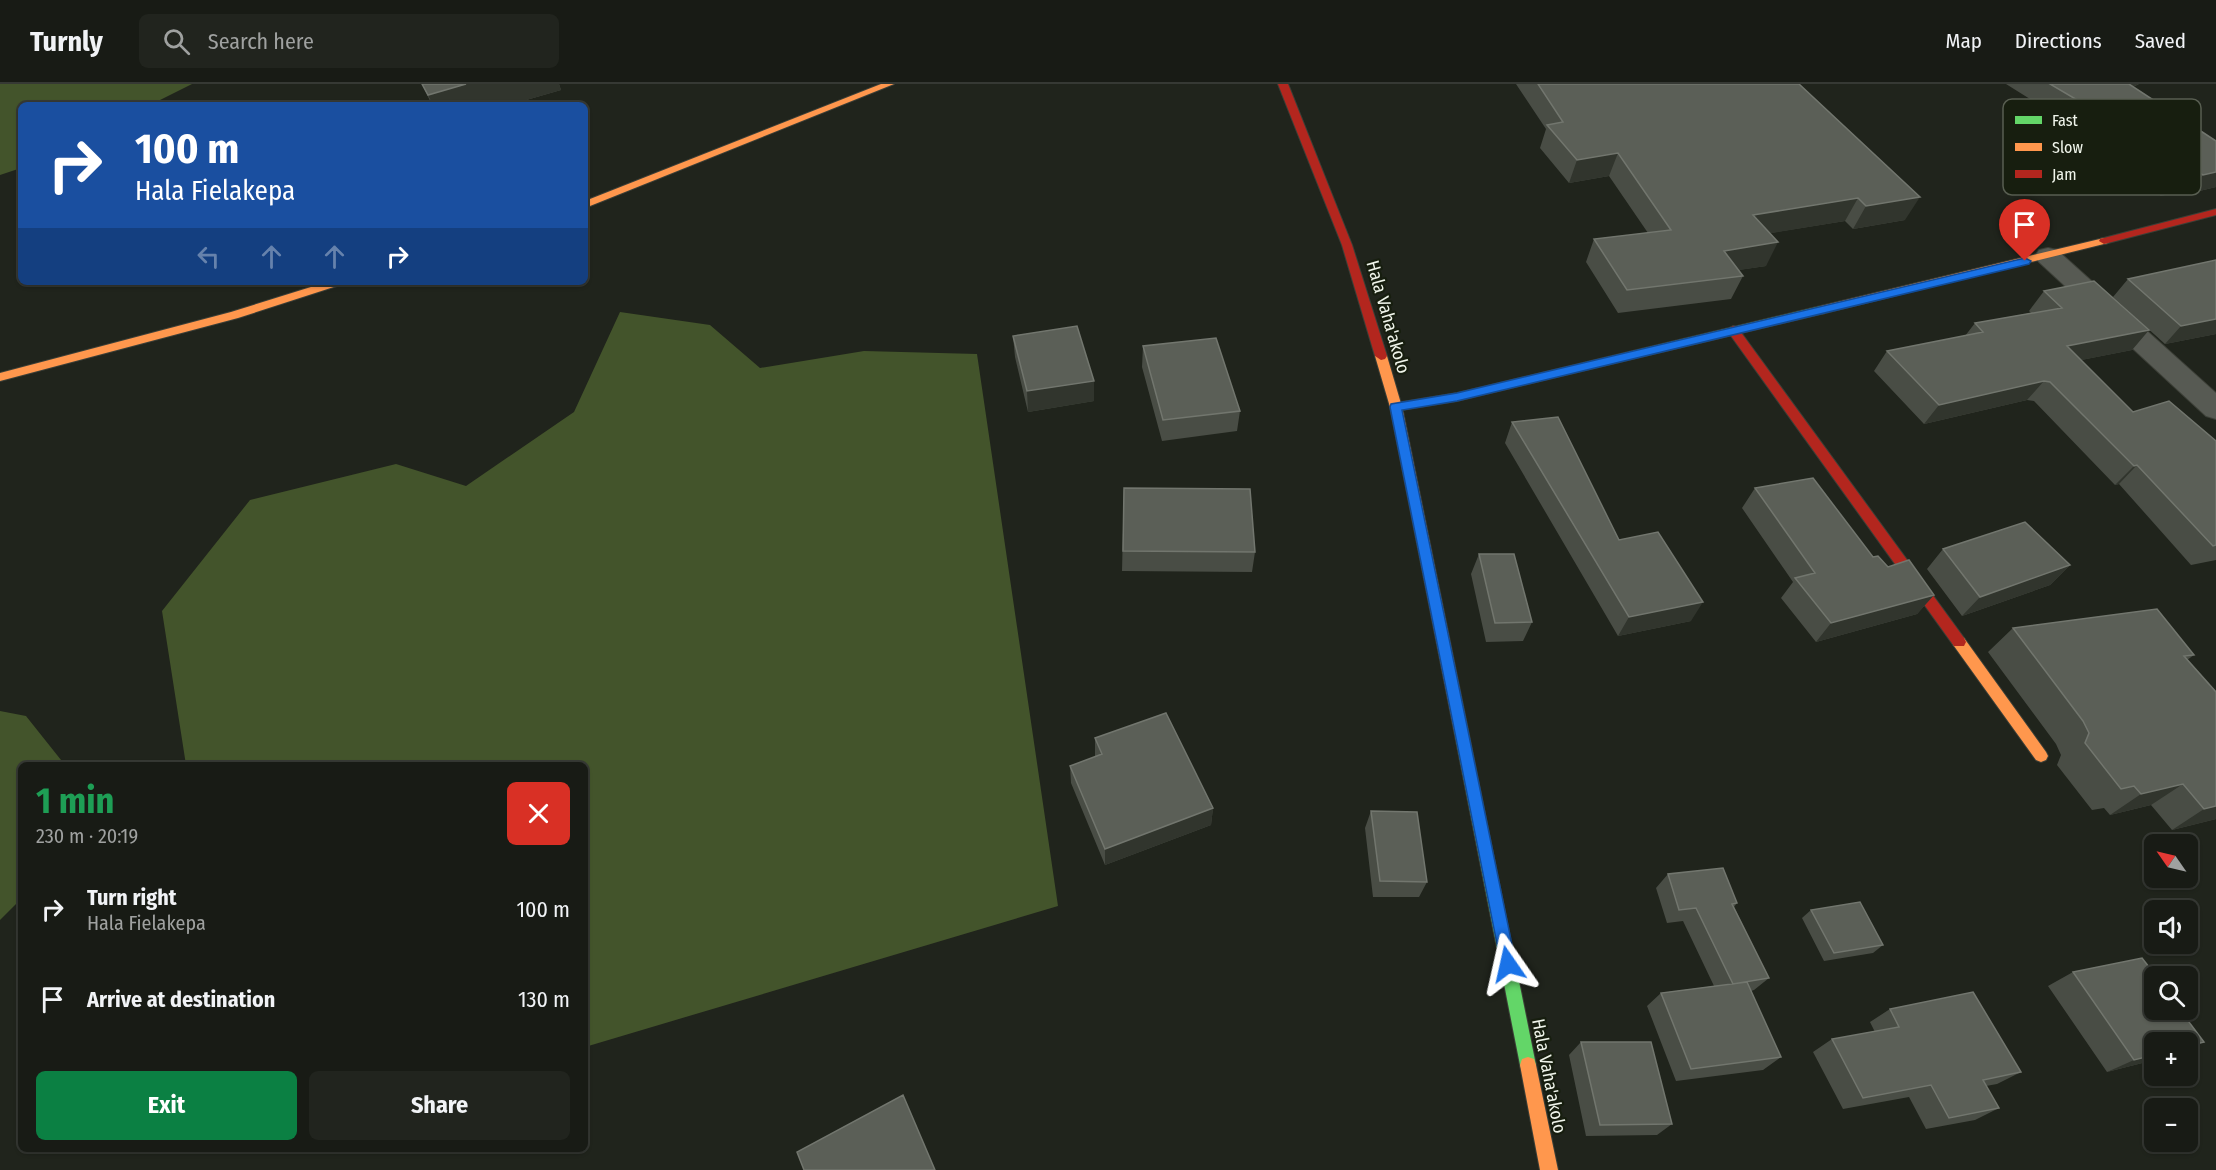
<!DOCTYPE html>
<meta charset="utf-8">
<style>
:root{--surface:#181b15;--page:#21241e;--text:#f1f3f6;--muted:#9fa1a0;--line:#363934;--accent:#0b8043}
body{margin:0;font-family:"Fira Sans Condensed",sans-serif;background:var(--page);color:var(--text);height:100vh;display:flex;flex-direction:column;font-size:22px;white-space:nowrap}
*{box-sizing:border-box;margin:0}
p{font-size:20px;color:var(--muted)}
.icon{flex:none;width:33px;height:33px;fill:none;stroke:currentColor;stroke-width:2;stroke-linecap:round;stroke-linejoin:round}
.map{position:relative;flex:1;overflow:hidden}
.side{position:absolute;left:18px;top:678px;width:570px;height:390px;display:flex;flex-direction:column;background:var(--surface);border-radius:9px;box-shadow:0 2px 4px #0004,0 0 0 2px var(--line)}
.side>*{flex:none}
.banner{position:absolute;left:18px;top:18px;width:570px;height:183px;border-radius:9px;box-shadow:0 2px 4px #0004,0 0 0 2px var(--line);background:#1a4fa0;color:#fff;overflow:hidden}
.needle{width:39px;rotate:304deg}
.buttons{position:absolute;left:2144px;top:750px;display:grid;gap:12px}
.buttons a{display:grid;place-items:center;width:54px;height:54px;border-radius:9px;background:var(--surface);box-shadow:0 2px 4px #0004,0 0 0 2px var(--line);font-size:30px}
.pin{position:absolute;display:grid;place-items:center;width:51px;height:51px;color:#fff;margin:-62px -26px;border-radius:50% 50% 50% 0;rotate:-45deg;box-shadow:0 0 6px #0007}
.pin .icon{rotate:45deg}
.me{position:absolute;width:66px;margin:-33px;rotate:349deg;stroke-linejoin:round;filter:drop-shadow(0 0 4px #0008)}
.turn{display:flex;align-items:center;gap:21px;height:126px;padding:0 18px;font-size:27px}
.turn .icon{width:78px;height:78px;stroke-width:2.5}
.turn b{display:block;font-size:42px;line-height:51px}
.lanes{display:flex;align-items:center;height:57px;padding:0 18px;background:#0003;justify-content:center;gap:30px;direction:ltr}
.lanes .off{opacity:.35}
.round{display:grid;place-items:center;flex:none;width:63px;height:63px;border-radius:9px;background:var(--page)}
.head{display:flex;align-items:center;justify-content:space-between;height:102px;padding:0 18px}
h1{font-size:36px;font-weight:700;line-height:45px;color:#1e9e55}
.button{display:flex;gap:12px;margin-top:auto;padding:12px 18px}
.button a{flex:1;height:69px;border-radius:9px;background:var(--accent);color:#fff;font-size:24px;font-weight:700;line-height:69px;text-align:center}
.button a+a{background:var(--page);color:var(--text)}
ul{padding:0;list-style:none}
li{display:flex;align-items:center;gap:18px;height:90px;padding:0 18px}
li div{flex:1}
li b{display:block;font-size:22px}
li em{font-style:normal}
header{display:flex;align-items:center;gap:36px;box-sizing:border-box;height:84px;padding:0 30px;background:var(--surface);border-bottom:2px solid var(--line)}
header strong{font-size:28px}
nav{display:flex;gap:33px;margin-inline-start:auto;font-size:21px}
.search{width:420px;height:54px;background:var(--page);display:flex;align-items:center;gap:15px;box-sizing:border-box;padding:0 21px;border-radius:9px;color:var(--muted);font-size:22px}
.map>svg:first-child{display:block}
.forest{fill:#43542b}
.lines{fill:none;stroke-linecap:round;stroke-linejoin:round}
.street-casing{stroke:#3c3f37;stroke-width:2}
.fast-casing{stroke:#3c3f37;stroke-width:2}
.slow-casing{stroke:#3c3f37;stroke-width:2}
.jam-casing{stroke:#3c3f37;stroke-width:2}
.street{fill:#575a53;fill-rule:evenodd}
.fast{fill:#63d668;fill-rule:evenodd}
.slow{fill:#ff974d;fill-rule:evenodd}
.jam{fill:#b3261e;fill-rule:evenodd}
.wall{fill:#494d45}
.shaded-wall{fill:#31352d}
.building{fill:#5b5f57;stroke:#72766e;stroke-width:1.5}
.route{fill:#1a73e8;stroke:#114b97;stroke-width:1.5}
.labels{text-anchor:middle;stroke-width:4.5;stroke-linejoin:round;paint-order:stroke}
.street-label{font-size:18px;fill:#f0f5eb;stroke:#171e0f}
.key{fill:#171e0f;stroke:#585e51;stroke-width:1.5}
.key-label{font-size:16px;fill:#f0f5eb}
</style>
<header>
<strong>Turnly</strong>
<div class="search"><svg class="icon" aria-label="search" viewBox="0 0 24 24"><circle cx="10" cy="10" r="6"/><path d="M15 15l6 6"/></svg>Search here</div>
<nav><a>Map</a><a>Directions</a><a>Saved</a></nav>
</header>
<div class="map">
<svg width="2216" height="1086" viewBox="0 0 2216 1086">
<rect width="100%" height="100%" fill="#20241c"/>
<!-- forest -->
<path class="forest" d="M 0,0 L 192,0 L 150,21 L 21,21 L 21,84 L 0,91 Z
M 620,228 L 710,241 L 760,284 L 864,267 L 977,270 L 1058,822 L 585,963 L 585,681 L 186,681 L 162,527 L 250,416 L 396,380 L 466,402 L 574,328 Z
M 0,627 L 26,632 L 65,681 L 21,681 L 21,815 L 0,836 Z"/>
<g class="lines">
<defs>
<path id="street" d="M 2048,164 L 2057,166 L 2216,309 L 2216,335 L 2206,332 L 2039,178 L 2035,172 L 2039,166 Z"/>
<path id="fast" d="M 1821,222 L 1826,226 L 1825,229 L 1457,317 L 1396,327 L 1390,323 L 1396,319 L 1457,309 Z
M 1461,640 L 1466,642 L 1468,646 L 1536,981 L 1534,987 L 1528,989 L 1522,987 L 1520,981 L 1454,646 L 1456,642 Z"/>
<path id="slow" d="M 881,0 L 894,0 L 585,124 L 585,117 Z
M 2104,154 L 2109,157 L 2108,159 L 1821,230 L 1816,226 L 1821,222 Z
M 327,198 L 344,198 L 343,200 L 238,234 L 0,297 L 0,289 L 231,228 Z
M 1381,268 L 1387,272 L 1402,323 L 1468,646 L 1466,650 L 1461,652 L 1456,650 L 1454,646 L 1390,323 L 1375,272 Z
M 1959,552 L 1964,554 L 2046,668 L 2048,672 L 2046,676 L 2041,678 L 2036,676 L 1954,562 L 1952,558 L 1954,554 Z
M 1528,973 L 1534,975 L 1536,981 L 1558,1086 L 1540,1086 L 1520,981 L 1522,975 Z"/>
<path id="jam" d="M 1278,0 L 1288,0 L 1352,161 L 1387,272 L 1385,275 L 1381,276 L 1375,272 L 1342,161 Z
M 2216,125 L 2216,131 L 2104,160 L 2099,157 L 2100,155 Z
M 1733,242 L 1737,243 L 1964,554 L 1966,558 L 1964,562 L 1954,562 L 1729,249 L 1727,246 Z"/>
</defs>
<!-- street casing -->
<use href="#street" class="street-casing"/>
<!-- fast casing -->
<use href="#fast" class="fast-casing"/>
<!-- slow casing -->
<use href="#slow" class="slow-casing"/>
<!-- jam casing -->
<use href="#jam" class="jam-casing"/>
<!-- street -->
<use href="#street" class="street"/>
<!-- fast -->
<use href="#fast" class="fast"/>
<!-- slow -->
<use href="#slow" class="slow"/>
<!-- jam -->
<use href="#jam" class="jam"/>
</g>
<!-- wall -->
<path class="wall" d="M 422,0 L 559,0 L 561,6 L 509,21 L 432,21 Z
M 1516,0 L 1799,0 L 1905,136 L 1853,145 L 1845,137 L 1770,149 L 1766,182 L 1738,186 L 1743,192 L 1731,215 L 1618,229 L 1586,178 L 1594,155 L 1648,149 L 1609,92 L 1569,99 L 1540,64 L 1546,45 Z
M 2006,0 L 2139,0 L 2133,3 L 2216,103 L 2187,110 L 2182,107 L 2161,112 L 2066,40 L 2067,38 Z
M 2128,195 L 2216,250 L 2165,260 L 2113,213 Z
M 2044,207 L 2149,246 L 2132,266 L 2081,276 L 2133,328 L 2216,357 L 2216,476 L 2191,481 L 2119,400 L 2115,401 L 2034,317 L 2027,316 L 1924,340 L 1874,287 L 1887,267 L 1965,252 L 1975,239 L 2031,229 L 2029,227 Z
M 1013,252 L 1094,297 L 1094,317 L 1028,328 L 1015,273 Z
M 1143,262 L 1240,327 L 1237,347 L 1162,357 L 1142,283 Z
M 1512,338 L 1619,456 L 1691,537 L 1618,552 L 1505,359 Z
M 1124,404 L 1255,468 L 1252,488 L 1122,487 Z
M 1755,404 L 1873,473 L 1934,511 L 1917,530 L 1816,558 L 1781,514 L 1793,498 L 1742,424 Z
M 1943,465 L 2070,481 L 2050,501 L 1962,532 L 1927,485 Z
M 1479,470 L 1532,538 L 1523,557 L 1486,558 L 1471,490 Z
M 2013,544 L 2194,571 L 2187,576 L 2216,735 L 2172,746 L 2151,721 L 2110,731 L 2104,724 L 2092,726 L 2057,681 L 2061,671 L 2056,660 L 1988,568 Z
M 1095,654 L 1213,724 L 1211,741 L 1105,781 L 1071,699 L 1070,682 L 1095,673 Z
M 1371,727 L 1427,798 L 1419,813 L 1373,813 L 1365,744 Z
M 1668,790 L 1737,819 L 1734,823 L 1769,894 L 1754,906 L 1751,907 L 1781,973 L 1763,986 L 1676,997 L 1647,922 L 1661,909 L 1714,902 L 1683,837 L 1667,839 L 1656,804 Z
M 1811,826 L 1883,861 L 1873,869 L 1824,877 L 1802,834 Z
M 2073,888 L 2204,958 L 2187,965 L 2187,958 L 2154,976 L 2107,988 L 2048,902 Z
M 1890,925 L 2021,988 L 1997,1000 L 1986,1002 L 1999,1024 L 1975,1036 L 1926,1045 L 1909,1013 L 1843,1025 L 1813,968 L 1832,955 L 1875,948 L 1870,938 Z
M 1581,958 L 1672,1040 L 1657,1051 L 1586,1052 L 1569,971 Z"/>
<!-- shaded-wall -->
<path class="shaded-wall" d="M 466,0 L 559,0 L 561,6 L 509,21 L 433,21 L 428,11 Z
M 2118,0 L 2139,0 L 2108,14 Z
M 1618,69 L 1609,92 L 1569,99 L 1577,76 Z
M 2198,88 L 2182,107 L 2161,112 L 2176,93 Z
M 2216,88 L 2216,103 L 2187,110 L 2203,91 Z
M 1920,113 L 1905,136 L 1853,145 L 1866,122 Z
M 1858,114 L 1845,137 L 1742,154 L 1753,131 Z
M 1778,158 L 1766,182 L 1713,190 L 1724,167 Z
M 2216,235 L 2216,250 L 2165,260 L 2181,242 Z
M 2149,246 L 2132,266 L 2051,282 L 2067,262 Z
M 1094,297 L 1094,317 L 1028,328 L 1027,307 Z
M 2044,297 L 2027,316 L 1924,340 L 1939,321 Z
M 2137,381 L 2119,400 L 2115,401 L 2134,382 Z
M 2070,481 L 2050,501 L 1962,532 L 1980,513 Z
M 1934,511 L 1917,530 L 1816,558 L 1831,539 Z
M 1703,518 L 1691,537 L 1618,552 L 1629,533 Z
M 2183,700 L 2151,721 L 2110,731 L 2141,710 Z
M 2216,722 L 2216,735 L 2172,746 L 2204,725 Z
M 1213,724 L 1211,741 L 1105,781 L 1105,765 Z
M 2204,958 L 2187,965 L 2187,962 Z
M 2154,971 L 2154,976 L 2107,988 L 2134,976 Z"/>
<!-- building -->
<path class="building" d="M 422,0 L 466,0 L 428,11 Z
M 1538,0 L 1799,0 L 1920,113 L 1866,122 L 1858,114 L 1753,131 L 1778,158 L 1724,167 L 1743,192 L 1627,206 L 1594,155 L 1671,146 L 1618,69 L 1577,76 L 1547,41 L 1563,38 Z
M 2050,0 L 2129,0 L 2216,57 L 2216,88 L 2203,91 L 2198,88 L 2176,93 L 2079,21 L 2084,20 Z
M 2216,176 L 2216,235 L 2181,242 L 2128,195 Z
M 2094,197 L 2149,246 L 2067,262 L 2133,328 L 2169,317 L 2216,357 L 2216,461 L 2213,462 L 2137,381 L 2134,382 L 2050,298 L 2044,297 L 1939,321 L 1887,267 L 1983,248 L 1975,239 L 2062,224 L 2044,207 Z
M 1077,242 L 1094,297 L 1027,307 L 1013,252 Z
M 1216,254 L 1240,327 L 1163,336 L 1143,262 Z
M 1558,333 L 1619,456 L 1658,448 L 1703,518 L 1629,533 L 1512,338 Z
M 1813,394 L 1873,473 L 1878,472 L 1888,483 L 1909,476 L 1934,511 L 1831,539 L 1795,494 L 1815,489 L 1755,404 Z
M 1124,404 L 1250,405 L 1255,468 L 1123,467 Z
M 2025,438 L 2070,481 L 1980,513 L 1943,465 Z
M 1479,470 L 1514,470 L 1532,538 L 1495,539 Z
M 2157,525 L 2194,571 L 2184,572 L 2216,608 L 2216,722 L 2204,725 L 2183,700 L 2141,710 L 2134,702 L 2121,705 L 2085,659 L 2089,649 L 2083,637 L 2013,544 Z
M 1166,629 L 1213,724 L 1105,765 L 1070,682 L 1102,670 L 1095,654 Z
M 1371,727 L 1417,728 L 1427,798 L 1380,797 Z
M 1723,784 L 1737,819 L 1732,820 L 1769,894 L 1733,900 L 1696,824 L 1679,826 L 1668,790 Z
M 1860,818 L 1883,861 L 1834,869 L 1811,826 Z
M 2142,874 L 2156,892 L 2154,892 L 2154,926 L 2180,926 L 2204,958 L 2187,962 L 2187,958 L 2154,958 L 2154,971 L 2134,976 L 2073,888 Z
M 1747,898 L 1781,973 L 1691,985 L 1661,909 Z
M 1973,908 L 2021,988 L 1983,996 L 1999,1024 L 1949,1034 L 1931,1001 L 1863,1014 L 1832,955 L 1899,943 L 1890,925 Z
M 1581,958 L 1651,958 L 1672,1040 L 1600,1041 Z
M 903,1011 L 935,1086 L 804,1086 L 797,1068 Z"/>
<!-- route -->
<path class="route" d="M 2025,174 L 2031,177 L 2029,180 L 1457,317 L 1402,326 L 1516,880 L 1513,885 L 1508,888 L 1502,885 L 1390,323 L 1391,320 L 1457,309 Z"/>
<g class="labels">
<!-- street labels -->
<g class="street-label">
<text transform="translate(1388 233) rotate(74)" y="6">Hala Vaha'akolo</text>
<text transform="translate(1549 992) rotate(79)" y="6">Hala Vaha'akolo</text>
</g>
</g>
<!-- legend -->
<rect x="2003" y="15" width="198" height="96" rx="9" class="key"/>
<rect x="2015" y="32" width="27" height="8" fill="#63d668"/>
<rect x="2015" y="59" width="27" height="8" fill="#ff974d"/>
<rect x="2015" y="86" width="27" height="8" fill="#b3261e"/>
<g class="key-label">
<text x="2052" y="42">Fast</text>
<text x="2052" y="69">Slow</text>
<text x="2052" y="96">Jam</text>
</g>
</svg>
<div class="buttons">
<a><svg class="needle" viewBox="-14 -14 28 28"><path d="M0-13l5 13h-10z" fill="#e53935"/><path d="M0 13l5-13h-10z" fill="#9fa1a0"/></svg></a>
<a><svg class="icon" aria-label="sound" viewBox="0 0 24 24"><path d="M4 9h4l5-4v14l-5-4H4zM17 9q2 3 0 6"/></svg></a>
<a><svg class="icon" aria-label="search" viewBox="0 0 24 24"><circle cx="10" cy="10" r="6"/><path d="M15 15l6 6"/></svg></a>
<a>+</a>
<a>−</a>
</div>
<div class="pin" style="left:2025px;top:177px;background:#d93025"><svg class="icon" aria-label="arrive" viewBox="0 0 24 24"><path d="M6 21V4h12l-3 4 3 4H6"/></svg></div>
<svg class="me" style="left:1508px;top:880px" viewBox="-20 -20 40 40"><path d="M0-17L14 15 0 8-14 15z" fill="#1a73e8" stroke="#fff" stroke-width="4"/></svg>
<div class="banner">
<div class="turn"><svg class="icon" aria-label="right" viewBox="0 0 24 24"><path d="M7 20v-9h11M14 6l5 5-5 5"/></svg><div><b>100 m</b>Hala Fielakepa</div></div>
<div class="lanes"><svg class="icon off" aria-label="left" viewBox="0 0 24 24"><path d="M17 20v-9H6M10 6l-5 5 5 5"/></svg><svg class="icon off" aria-label="ahead" viewBox="0 0 24 24"><path d="M12 20V5M6 11l6-6 6 6"/></svg><svg class="icon off" aria-label="ahead" viewBox="0 0 24 24"><path d="M12 20V5M6 11l6-6 6 6"/></svg><svg class="icon" aria-label="right" viewBox="0 0 24 24"><path d="M7 20v-9h11M14 6l5 5-5 5"/></svg></div>
</div>
<section class="side">
<div class="head"><div><h1>1 min</h1><p>230 m · 20:19</p></div><a class="round" style="background:#d93025;color:#fff"><svg class="icon" aria-label="close" viewBox="0 0 24 24"><path d="M6 6l12 12M18 6L6 18"/></svg></a></div>
<ul>
<li><svg class="icon" aria-label="right" viewBox="0 0 24 24"><path d="M7 20v-9h11M14 6l5 5-5 5"/></svg><div><b>Turn right</b><p>Hala Fielakepa</p></div><em>100 m</em></li>
<li><svg class="icon" aria-label="arrive" viewBox="0 0 24 24"><path d="M6 21V4h12l-3 4 3 4H6"/></svg><div><b>Arrive at destination</b></div><em>130 m</em></li>
</ul>
<div class="button"><a>Exit</a><a>Share</a></div>
</section>
</div>
